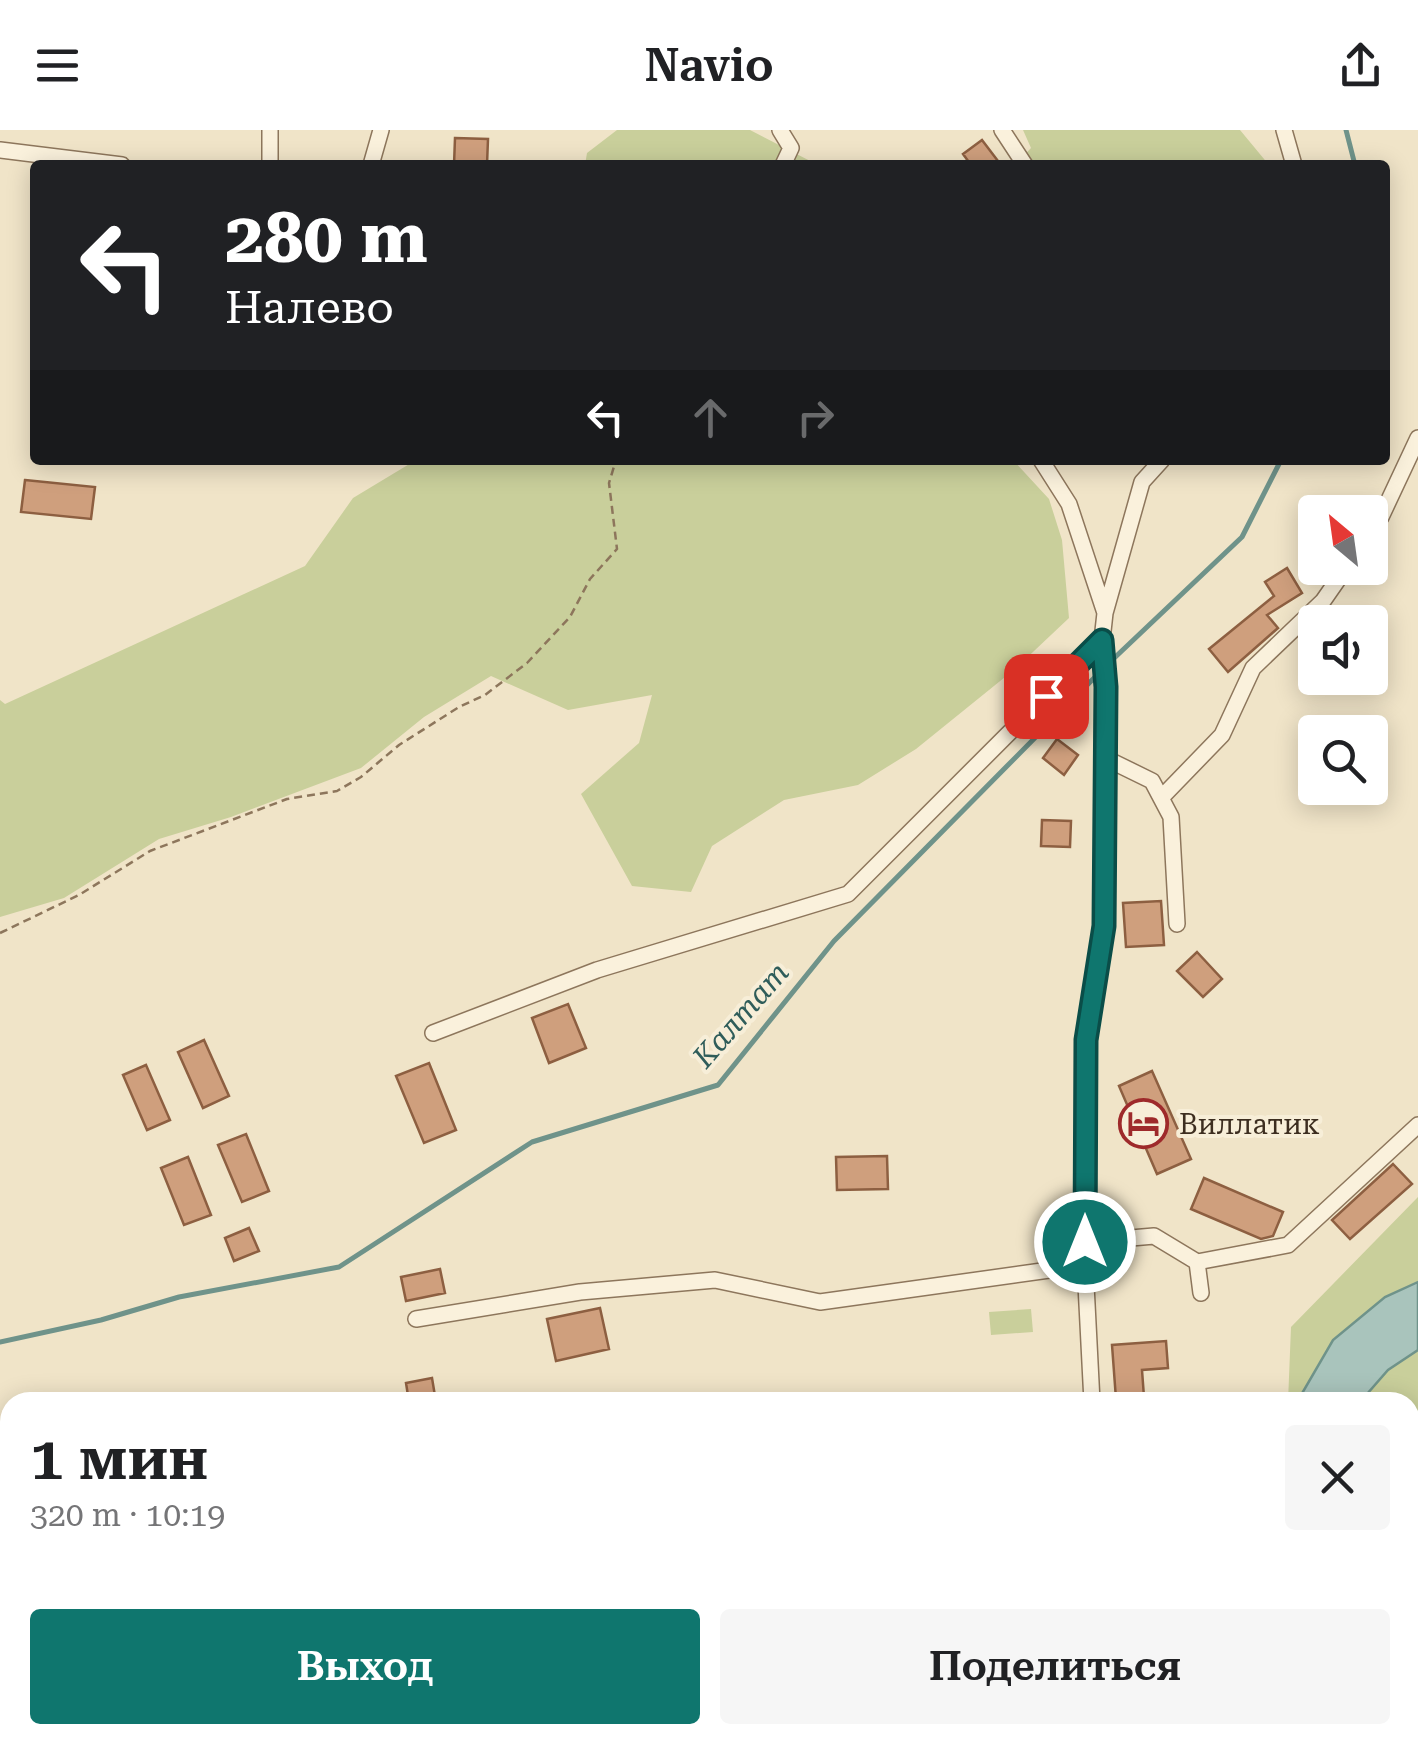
<!DOCTYPE html>
<html lang="ru">
<meta charset="utf-8">
<style>
:root{--surface:#fff;--page:#f6f6f6;--text:#202124;--muted:#757577;--accent:#0f766e}
body{margin:0;font-family:"Roboto Serif",serif;background:var(--page);color:var(--text);height:100vh;display:flex;flex-direction:column;font-size:38px;white-space:nowrap}
*{box-sizing:border-box;margin:0}
p{font-size:32px;color:var(--muted)}
.icon{flex:none;width:55px;height:55px;fill:none;stroke:currentColor;stroke-width:2;stroke-linecap:round;stroke-linejoin:round}
.map{position:relative;flex:1;overflow:hidden}
.sheet{position:absolute;left:0px;top:1262px;width:1420px;height:352px;display:flex;flex-direction:column;background:var(--surface);border-radius:30px 30px 0 0;box-shadow:0 5px 25px #0003}
.sheet>*{flex:none}
.hud{position:absolute;left:30px;top:30px;width:1360px;height:305px;border-radius:10px;box-shadow:0 5px 25px #0003;background:#202124;color:#fff;overflow:hidden}
.needle{width:65px;rotate:331deg}
.fabs{position:absolute;left:1298px;top:365px;display:grid;gap:20px}
.fabs a{display:grid;place-items:center;width:90px;height:90px;border-radius:10px;background:var(--surface);box-shadow:0 5px 25px #0003;font-size:50px}
.pin{position:absolute;display:grid;place-items:center;width:85px;height:85px;color:#fff;margin:-42px;border-radius:20px;box-shadow:0 5px 15px #0006}
.me{position:absolute;width:110px;margin:-55px;rotate:0deg;stroke-linejoin:round;filter:drop-shadow(0 0 8px #0008)}
.turn{display:flex;align-items:center;gap:35px;height:210px;padding:0 30px;font-size:45px}
.turn .icon{width:130px;height:130px;stroke-width:2.5}
.turn b{display:block;font-size:70px;line-height:85px}
.lanes{display:flex;align-items:center;height:95px;padding:0 30px;background:#0003;justify-content:center;gap:50px;direction:ltr}
.lanes .off{opacity:.35}
.round{display:grid;place-items:center;flex:none;width:105px;height:105px;border-radius:10px;background:var(--page)}
.summary{display:flex;align-items:center;justify-content:space-between;height:170px;padding:0 30px}
h1{font-size:60px;font-weight:600;line-height:75px}
.action{display:flex;gap:20px;margin-top:auto;padding:20px 30px}
.action a{flex:1;height:115px;border-radius:10px;background:var(--accent);color:#fff;font-size:40px;font-weight:600;line-height:115px;text-align:center}
.action a+a{background:var(--page);color:var(--text)}
header{display:flex;justify-content:space-between;align-items:center;height:130px;padding:0 30px;background:var(--surface);font-size:45px;font-weight:600}
.map>svg:first-child{display:block}
.green{fill:#c9cf9b}
.water{fill:#a9c4bc;stroke:#6f938a;stroke-width:2.5}
.lines{fill:none;stroke-linecap:round;stroke-linejoin:round}
.stream{stroke:#6f938a;stroke-width:5}
.building{fill:#cf9f7d;stroke:#8d5f41;stroke-width:2.5}
.minor-casing{stroke:#8d765c;stroke-width:18}
.path{stroke:#8d765c;stroke-width:2.5;stroke-dasharray:8 5;stroke-linecap:butt}
.minor{stroke:#faf1dc;stroke-width:15}
.route-casing{stroke:#0a4d48;stroke-width:25}
.route{stroke:#0f766e;stroke-width:18}
.labels{text-anchor:middle;stroke-width:8;stroke-linejoin:round;paint-order:stroke}
.poi-label{font-size:28px;fill:#3d2e20;stroke:#f7eed8;text-anchor:start}
.water-label{font-size:30px;font-style:italic;fill:#2f5d5a;stroke:#f7eed8}
</style>
<header><svg class="icon" aria-label="menu" viewBox="0 0 24 24"><path d="M4 6h16M4 12h16M4 18h16"/></svg>Navio<svg class="icon" aria-label="share" viewBox="0 0 24 24"><path d="M12 15V3M7 8l5-5 5 5M5 13v7h14v-7"/></svg></header>
<div class="map">
<svg width="1418" height="1613" viewBox="0 0 1418 1613">
<rect width="100%" height="100%" fill="#f0e4c8"/>
<!-- green -->
<path class="green" d="M 617,0 L 750,0 L 818,35 L 585,35 L 587,23 Z
M 1023,0 L 1240,0 L 1269,35 L 1015,35 L 1031,18 Z
M 416,330 L 1013,330 L 1049,369 L 1062,410 L 1069,488 L 1015,539 L 916,619 L 858,655 L 784,670 L 712,716 L 691,762 L 632,756 L 581,664 L 639,613 L 652,565 L 568,580 L 491,546 L 424,587 L 361,638 L 231,687 L 159,709 L 64,768 L 0,787 L 0,570 L 5,574 L 305,436 L 353,368 Z
M 1418,1067 L 1418,1152 L 1334,1210 L 1297,1272 L 1288,1272 L 1291,1197 Z
M 1031,1179 L 1033,1202 L 991,1205 L 989,1182 Z
M 1418,1220 L 1418,1380 L 1410,1379 L 1410,1272 L 1360,1272 L 1388,1240 Z
M 10,1509 L 10,1605 L 1117,1605 L 1118,1613 L 0,1613 L 0,1510 Z"/>
<!-- water -->
<path class="water" d="M 1418,1152 L 1418,1220 L 1388,1240 L 1360,1272 L 1297,1272 L 1333,1210 L 1385,1167 Z"/>
<g class="lines">
<!-- stream -->
<path class="stream" d="M 1346,0 L 1355,35
M 1109,533 L 1242,407 L 1281,330
M 0,1212 L 101,1190 L 179,1167 L 339,1137 L 532,1012 L 718,955 L 834,811 L 1101,541"/>
</g>
<!-- building -->
<path class="building" d="M 455,8 L 488,9 L 487,35 L 454,35 Z
M 982,10 L 1001,35 L 971,35 L 963,24 Z
M 25,350 L 95,357 L 91,389 L 21,382 Z
M 1287,438 L 1302,463 L 1267,485 L 1278,498 L 1228,542 L 1209,519 L 1274,466 L 1265,452 Z
M 1057,609 L 1078,625 L 1064,645 L 1043,628 Z
M 1042,690 L 1071,691 L 1070,717 L 1041,716 Z
M 1161,771 L 1164,815 L 1126,817 L 1123,773 Z
M 1197,822 L 1222,849 L 1203,867 L 1177,841 Z
M 568,874 L 586,918 L 549,933 L 532,888 Z
M 204,910 L 229,966 L 203,978 L 178,922 Z
M 429,933 L 456,1000 L 424,1013 L 396,946 Z
M 146,935 L 170,990 L 147,1000 L 123,945 Z
M 1152,941 L 1191,1029 L 1157,1044 L 1119,956 Z
M 246,1004 L 269,1061 L 242,1072 L 218,1015 Z
M 887,1026 L 888,1059 L 837,1060 L 836,1027 Z
M 188,1027 L 211,1085 L 184,1095 L 161,1038 Z
M 1393,1034 L 1412,1054 L 1350,1109 L 1332,1090 Z
M 1204,1048 L 1283,1082 L 1273,1106 L 1261,1109 L 1191,1079 Z
M 249,1098 L 259,1121 L 234,1131 L 225,1108 Z
M 440,1139 L 445,1163 L 406,1171 L 401,1147 Z
M 600,1178 L 609,1219 L 556,1231 L 547,1189 Z
M 1166,1211 L 1168,1238 L 1142,1240 L 1144,1267 L 1116,1269 L 1112,1215 Z
M 432,1248 L 436,1272 L 409,1272 L 406,1253 Z"/>
<g class="lines">
<defs>
<path id="minor" d="M 270,0 L 270,35
M 780,0 L 791,18 L 783,35
M 1002,0 L 1025,35
M 1284,0 L 1294,35
M 0,20 L 122,35
M 371,35 L 381,0
M 1041,330 L 1069,374 L 1105,483 L 1102,510 L 1106,557 L 1104,796 L 1086,910 L 1085,1135 L 1092,1272
M 1370,403 L 1381,387 L 1418,308
M 1105,483 L 1142,352 L 1162,330
M 1105,628 L 1152,651 L 1171,687 L 1177,794
M 1161,668 L 1222,605 L 1253,538 L 1323,471 L 1346,438
M 433,903 L 597,840 L 848,764 L 1102,510
M 1085,1112 L 1154,1106 L 1197,1132 L 1288,1115 L 1418,995
M 1197,1132 L 1201,1163
M 416,1189 L 580,1162 L 715,1150 L 820,1172 L 1085,1135
M 0,1422 L 10,1416
M 1139,1605 L 1141,1613"/>
</defs>
<!-- minor casing -->
<use href="#minor" class="minor-casing"/>
<!-- path -->
<path class="path" d="M 0,803 L 79,765 L 150,721 L 287,669 L 337,661 L 361,647 L 399,615 L 459,577 L 485,565 L 527,533 L 570,487 L 590,449 L 617,419 L 609,353 L 616,330"/>
<!-- minor -->
<use href="#minor" class="minor"/>
</g>
<g class="lines">
<defs>
<path id="route" d="M 1046,566 L 1102,510 L 1106,557 L 1104,796 L 1086,910 L 1085,1112"/>
</defs>
<!-- route casing -->
<use href="#route" class="route-casing"/>
<!-- route -->
<use href="#route" class="route"/>
</g>
<!-- icons -->
<defs>
<symbol id="hotel-ring" viewBox="-11 -11 22 22"><circle r="9.5" fill="#f7eed8" stroke="#9e2a2b" stroke-width="1.5"/><path d="M-6-4.5h1.5V1H6V5H4.5V3h-9V5H-6ZM-4 0a1.8 1.8 0 1 1 3.6 0ZM.5 0V-2.5h3Q6-2.5 6 0Z" fill="#9e2a2b"/></symbol>
</defs>
<g fill-rule="evenodd">
<use href="#hotel-ring" x="1116" y="966" width="55" height="55"/>
</g>
<g class="labels">
<!-- poi labels -->
<g class="poi-label">
<text x="1179" y="1004">Виллатик</text>
</g>
<!-- water labels -->
<g class="water-label">
<text transform="translate(741 885) rotate(-49)" y="10">Калтат</text>
</g>
</g>
</svg>
<div class="fabs">
<a><svg class="needle" viewBox="-14 -14 28 28"><path d="M0-13l5 13h-10z" fill="#e53935"/><path d="M0 13l5-13h-10z" fill="#757577"/></svg></a>
<a><svg class="icon" aria-label="sound" viewBox="0 0 24 24"><path d="M4 9h4l5-4v14l-5-4H4zM17 9q2 3 0 6"/></svg></a>
<a><svg class="icon" aria-label="search" viewBox="0 0 24 24"><circle cx="10" cy="10" r="6"/><path d="M15 15l6 6"/></svg></a>
</div>
<div class="pin" style="left:1046px;top:566px;background:#d93025"><svg class="icon" aria-label="arrive" viewBox="0 0 24 24"><path d="M6 21V4h12l-3 4 3 4H6"/></svg></div>
<svg class="me" style="left:1085px;top:1112px" viewBox="-20 -20 40 40"><circle r="17" fill="#0f766e" stroke="#fff" stroke-width="3"/><path d="M0-11L8 9 0 5-8 9z" fill="#fff"/></svg>
<div class="hud">
<div class="turn"><svg class="icon" aria-label="left" viewBox="0 0 24 24"><path d="M17 20v-9H6M10 6l-5 5 5 5"/></svg><div><b>280 m</b>Налево</div></div>
<div class="lanes"><svg class="icon" aria-label="left" viewBox="0 0 24 24"><path d="M17 20v-9H6M10 6l-5 5 5 5"/></svg><svg class="icon off" aria-label="ahead" viewBox="0 0 24 24"><path d="M12 20V5M6 11l6-6 6 6"/></svg><svg class="icon off" aria-label="right" viewBox="0 0 24 24"><path d="M7 20v-9h11M14 6l5 5-5 5"/></svg></div>
</div>
<section class="sheet">
<div class="summary"><div><h1>1 мин</h1><p>320 m · 10:19</p></div><a class="round"><svg class="icon" aria-label="close" viewBox="0 0 24 24"><path d="M6 6l12 12M18 6L6 18"/></svg></a></div>
<div class="action"><a>Выход</a><a>Поделиться</a></div>
</section>
</div>
